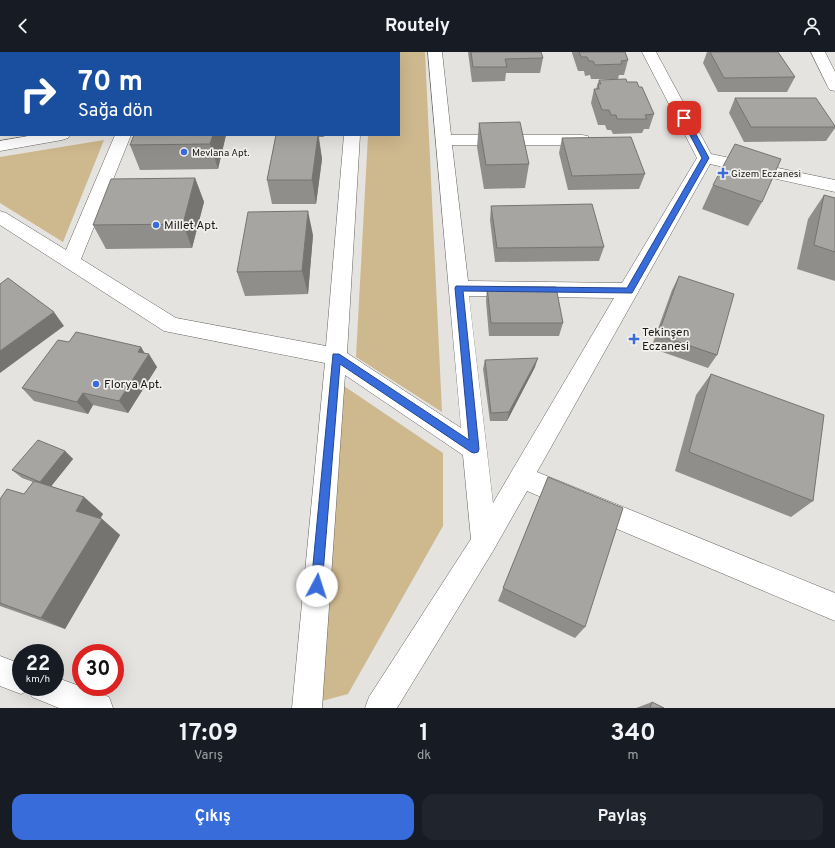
<!DOCTYPE html>
<html lang="tr">
<meta charset="utf-8">
<style>
:root{--surface:#171b24;--page:#20242c;--text:#f1f3f6;--muted:#9ea1a6;--accent:#396cdb}
body{margin:0;font-family:Overpass,sans-serif;background:var(--page);color:var(--text);height:100vh;display:flex;flex-direction:column;font-size:15px;white-space:nowrap}
*{box-sizing:border-box;margin:0}
p{font-size:13px;color:var(--muted)}
.icon{flex:none;width:22px;height:22px;fill:none;stroke:currentColor;stroke-width:2;stroke-linecap:round;stroke-linejoin:round}
.map{position:relative;height:656px;overflow:hidden}
.details{display:flex;flex-direction:column;background:var(--surface);flex:1}
.details>*{flex:none}
.top-card{position:absolute;left:0px;top:0px;width:400px;height:84px;box-shadow:0 4px 16px #0002;background:#1a4fa0;color:#fff;overflow:hidden}
.speed{position:absolute;left:12px;top:592px;display:flex;gap:8px;font-size:20px;font-weight:700;text-align:center}
.speed>*{display:grid;place-content:center;width:52px;height:52px;border-radius:50%;background:var(--surface);box-shadow:0 4px 16px #0002;line-height:1}
.speed small{font-size:10px;font-weight:400}
.speed .limit{border:6px solid #d22;background:#fff;color:#111}
.pin{position:absolute;display:grid;place-items:center;width:34px;height:34px;color:#fff;margin:-17px;border-radius:8px;box-shadow:0 2px 6px #0006}
.me{position:absolute;width:44px;margin:-22px;rotate:5deg;stroke-linejoin:round;filter:drop-shadow(0 0 3px #0008)}
.turn{display:flex;align-items:center;gap:14px;height:84px;padding:0 12px;font-size:18px}
.turn .icon{width:52px;height:52px;stroke-width:2.5}
.turn b{display:block;font-size:28px;line-height:34px}
.eta{display:flex;justify-content:space-evenly;align-items:center;height:68px;text-align:center}
.eta b{font-size:24px;font-weight:700;line-height:28px}
.button{display:flex;gap:8px;margin-top:auto;padding:8px 12px}
.button a{flex:1;height:46px;border-radius:12px;background:var(--accent);color:#fff;font-size:16px;font-weight:700;line-height:46px;text-align:center}
.button a+a{background:var(--page);color:var(--text)}
header{display:flex;justify-content:space-between;align-items:center;height:52px;padding:0 12px;background:var(--surface);font-size:18px;font-weight:700}
.map>svg:first-child{display:block}
.green{fill:#ceb88d}
.lines{fill:none;stroke-linecap:round;stroke-linejoin:round}
.street-casing{stroke:#666462;stroke-width:1}
.secondary-casing{stroke:#666462;stroke-width:1}
.street{fill:#fff;fill-rule:evenodd}
.secondary{fill:#fff;fill-rule:evenodd}
.wall{fill:#908e8b}
.shaded-wall{fill:#757471}
.building{fill:#a7a5a2;stroke:#757471}
.route{fill:#396cdb;stroke:#25468e}
.poi-dot{fill:#396cdb;stroke:#f2f1ee;stroke-width:1.5}
.labels{text-anchor:middle;stroke-width:3.5;stroke-linejoin:round;paint-order:stroke}
.far-poi-label{font-size:10px;fill:#191817;stroke:#f2f1ee;text-anchor:start}
.poi-label{font-size:12px;fill:#191817;stroke:#f2f1ee;text-anchor:start}
</style>
<header><svg class="icon" aria-label="back" viewBox="0 0 24 24"><path d="M15 5l-7 7 7 7"/></svg>Routely<svg class="icon" aria-label="person" viewBox="0 0 24 24"><circle cx="12" cy="8" r="4"/><path d="M4 21q1-7 8-7t8 7"/></svg></header>
<div class="map">
<svg width="835" height="656" viewBox="0 0 835 656">
<rect width="100%" height="100%" fill="#e5e3e0"/>
<!-- green -->
<path class="green" d="M 372,0 L 425,0 L 442,360 L 356,305 L 368,83 L 399,83 L 399,1 Z
M 104,88 L 63,190 L 0,151 L 0,105 Z
M 344,334 L 443,401 L 443,474 L 348,642 L 322,649 Z"/>
<g class="lines">
<defs>
<path id="street" d="M 351,0 L 365,0 L 365,1 L 351,1 Z
M 428,0 L 442,0 L 451,83 L 582,83 L 588,84 L 590,88 L 588,92 L 582,93 L 452,93 L 468,229 L 622,231 L 697,106 L 642,0 L 656,0 L 711,102 L 835,128 L 835,140 L 710,112 L 537,420 L 835,541 L 835,569 L 527,439 L 493,499 L 397,656 L 365,656 L 369,645 L 471,487 L 463,403 L 345,323 L 322,656 L 292,656 L 325,311 L 164,279 L 0,173 L 0,159 L 6,161 L 66,198 L 115,83 L 131,83 L 81,207 L 176,266 L 326,294 L 344,83 L 360,83 L 347,301 L 461,376 ZM 469,244 L 614,246 L 493,451 Z
M 811,0 L 825,0 L 835,20 L 835,39 L 830,38 L 828,35 Z
M 34,83 L 70,83 L 68,86 L 62,88 L 0,99 L 0,89 Z"/>
<path id="secondary" d="M 0,604 L 21,612 L 21,635 L 55,635 L 55,625 L 109,645 L 113,656 L 59,656 L 32,645 L 29,638 L 21,642 L 0,634 Z"/>
</defs>
<!-- street casing -->
<use href="#street" class="street-casing"/>
<!-- secondary casing -->
<use href="#secondary" class="secondary-casing"/>
<!-- street -->
<use href="#street" class="street"/>
<!-- secondary -->
<use href="#secondary" class="secondary"/>
</g>
<!-- wall -->
<path class="wall" d="M 468,0 L 541,0 L 543,6 L 540,21 L 506,21 L 505,29 L 472,30 Z
M 572,0 L 625,0 L 628,8 L 624,23 L 619,23 L 618,27 L 591,27 L 590,23 L 585,24 L 584,19 L 578,19 L 572,1 Z
M 707,0 L 778,0 L 795,25 L 787,40 L 718,40 L 703,11 Z
M 599,28 L 627,30 L 639,35 L 654,62 L 649,77 L 644,77 L 642,81 L 613,82 L 611,78 L 607,78 L 605,73 L 598,73 L 591,51 L 594,37 L 596,37 Z
M 735,46 L 835,74 L 835,76 L 826,89 L 744,90 L 729,61 Z
M 479,71 L 529,112 L 525,136 L 484,137 L 477,95 Z
M 134,83 L 226,83 L 218,117 L 140,118 L 130,93 Z
M 276,83 L 324,83 L 324,85 L 319,85 L 322,107 L 316,152 L 272,152 L 267,128 Z
M 562,86 L 645,122 L 639,137 L 568,138 L 559,101 Z
M 195,126 L 204,150 L 192,196 L 106,197 L 93,173 Z
M 713,133 L 762,150 L 748,174 L 702,157 Z
M 824,143 L 835,146 L 835,229 L 797,217 L 808,167 Z
M 491,154 L 604,195 L 599,209 L 495,210 L 490,168 Z
M 313,183 L 308,242 L 245,244 L 237,220 Z
M 679,224 L 717,303 L 708,316 L 651,296 L 672,238 Z
M 487,235 L 563,271 L 559,284 L 489,284 L 486,249 Z
M 69,290 L 141,295 L 144,301 L 157,315 L 128,361 L 93,353 L 88,362 L 34,349 L 22,336 Z
M 485,308 L 535,315 L 507,369 L 490,369 L 483,317 Z
M 711,322 L 813,449 L 791,465 L 675,419 L 696,343 Z
M 65,399 L 73,407 L 51,434 L 84,445 L 103,462 L 100,467 L 102,467 L 120,483 L 65,577 L 0,554 L 0,447 L 24,442 L 33,430 L 22,426 L 12,418 Z
M 548,425 L 585,575 L 575,586 L 498,549 Z
M 652,650 L 664,656 L 636,656 Z"/>
<!-- shaded-wall -->
<path class="shaded-wall" d="M 0,0 L 42,0 L 42,1 L 1,1 L 1,13 L 0,13 Z
M 77,0 L 91,0 L 83,1 L 77,1 Z
M 0,35 L 1,37 L 0,47 Z
M 213,83 L 226,83 L 218,117 L 210,92 Z
M 318,83 L 322,107 L 316,152 L 312,128 Z
M 195,126 L 204,150 L 192,196 L 183,172 Z
M 308,159 L 313,183 L 308,242 L 302,219 Z
M 54,260 L 64,274 L 0,321 L 0,299 Z
M 141,295 L 147,305 L 149,302 L 157,315 L 128,361 L 119,349 L 138,300 Z
M 538,306 L 535,315 L 507,369 L 509,360 Z
M 83,341 L 93,353 L 88,362 L 77,350 Z
M 65,399 L 73,407 L 49,437 L 40,430 Z
M 84,445 L 103,462 L 95,475 L 76,459 Z
M 102,467 L 120,483 L 65,577 L 41,566 Z"/>
<!-- building -->
<path class="building" d="M 272,0 L 334,0 L 334,1 L 272,1 Z
M 471,0 L 541,0 L 543,6 L 505,7 L 507,15 L 473,15 Z
M 579,0 L 625,0 L 628,8 L 621,9 L 622,12 L 595,13 L 593,9 L 589,9 L 587,5 L 581,5 Z
M 710,0 L 778,0 L 795,25 L 724,26 Z
M 626,27 L 627,30 L 637,30 L 639,35 L 642,35 L 654,62 L 645,63 L 647,67 L 617,67 L 616,63 L 611,63 L 609,58 L 602,58 L 594,37 L 599,37 L 598,32 L 601,32 L 599,28 Z
M 735,46 L 816,46 L 835,74 L 835,75 L 751,75 Z
M 520,70 L 529,112 L 486,113 L 479,71 Z
M 134,83 L 213,83 L 210,92 L 130,93 Z
M 276,83 L 318,83 L 312,128 L 267,128 Z
M 631,85 L 645,122 L 572,124 L 562,86 Z
M 735,92 L 781,107 L 762,150 L 713,133 Z
M 195,126 L 183,172 L 93,173 L 111,127 Z
M 824,143 L 835,146 L 835,200 L 814,193 Z
M 592,152 L 604,195 L 497,196 L 491,154 Z
M 308,159 L 302,219 L 237,220 L 248,160 Z
M 679,224 L 734,242 L 717,303 L 658,283 Z
M 8,226 L 54,260 L 0,299 L 0,232 Z
M 487,235 L 556,235 L 563,271 L 491,271 Z
M 76,280 L 141,295 L 138,300 L 149,302 L 119,349 L 83,341 L 77,350 L 22,336 L 58,288 L 69,290 Z
M 538,306 L 509,360 L 491,361 L 485,308 Z
M 711,322 L 824,363 L 813,449 L 689,400 Z
M 38,388 L 65,399 L 40,430 L 12,418 Z
M 548,425 L 623,456 L 585,575 L 503,536 Z
M 34,429 L 84,445 L 76,459 L 102,467 L 41,566 L 0,551 L 0,447 L 7,437 L 24,442 Z
M 652,650 L 664,656 L 650,656 Z"/>
<!-- route -->
<path class="route" d="M 682,65 L 687,66 L 709,106 L 632,241 L 463,239 L 479,397 L 478,400 L 474,401 L 471,400 L 340,312 L 322,534 L 321,538 L 317,539 L 313,538 L 311,534 L 333,302 L 339,302 L 469,388 L 455,236 L 456,234 L 627,236 L 702,106 L 681,66 Z"/>
<!-- markers -->
<g class="poi-dot">
<circle cx="184" cy="100" r="4"/>
<path d="M721 115h4v4h4v4h-4v4h-4v-4h-4v-4h4z"/>
<circle cx="156" cy="173" r="4"/>
<path d="M632 281h4v4h4v4h-4v4h-4v-4h-4v-4h4z"/>
<circle cx="96" cy="332" r="4"/>
</g>
<g class="labels">
<!-- far-poi labels -->
<g class="far-poi-label">
<text x="192" y="104">Mevlana Apt.</text>
<text x="731" y="125">Gizem Eczanesi</text>
</g>
<!-- poi labels -->
<g class="poi-label">
<text x="164" y="177">Millet Apt.</text>
<text x="642" y="284">Tekinşen<tspan x="642" dy="14">Eczanesi</tspan></text>
<text x="104" y="336">Florya Apt.</text>
</g>
</g>
</svg>
<div class="speed"><div>22<small>km/h</small></div><div class="limit">30</div></div>
<div class="pin" style="left:684px;top:66px;background:#d93025"><svg class="icon" aria-label="arrive" viewBox="0 0 24 24"><path d="M6 21V4h12l-3 4 3 4H6"/></svg></div>
<svg class="me" style="left:317px;top:534px" viewBox="-20 -20 40 40"><circle r="19" fill="#fff"/><path d="M0-13L10 11 0 6-10 11z" fill="#396cdb"/></svg>
<div class="top-card">
<div class="turn"><svg class="icon" aria-label="right" viewBox="0 0 24 24"><path d="M7 20v-9h11M14 6l5 5-5 5"/></svg><div><b>70 m</b>Sağa dön</div></div>
</div>
</div>
<section class="details">
<div class="eta">
<div><b>17:09</b><p>Varış</p></div>
<div><b>1</b><p>dk</p></div>
<div><b>340</b><p>m</p></div>
</div>
<div class="button"><a>Çıkış</a><a>Paylaş</a></div>
</section>
